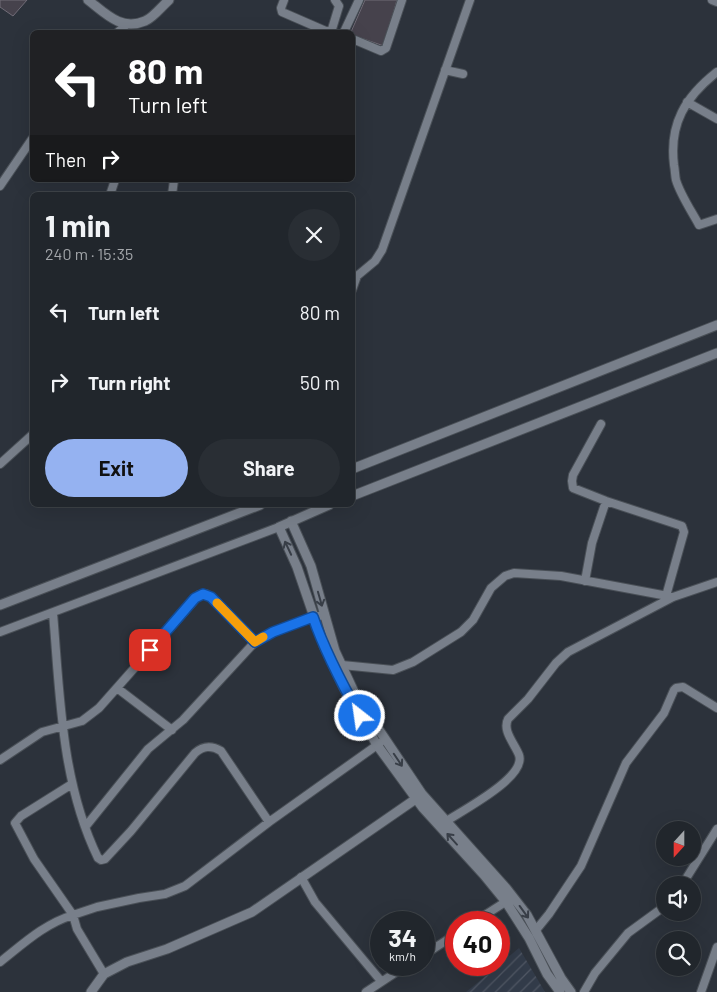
<!DOCTYPE html>
<meta charset="utf-8">
<style>
:root{--surface:#21262c;--page:#292e34;--text:#f1f3f6;--muted:#a2a5a9;--line:#3e4348;--accent:#95b2f1}
body{margin:0;font-family:Barlow,sans-serif;background:var(--page);color:var(--text);height:100vh;display:flex;flex-direction:column;font-size:19px;white-space:nowrap}
*{box-sizing:border-box;margin:0}
p{font-size:16px;color:var(--muted)}
.icon{flex:none;width:28px;height:28px;fill:none;stroke:currentColor;stroke-width:2;stroke-linecap:round;stroke-linejoin:round}
.map{position:relative;flex:1;overflow:hidden}
.drawer{position:absolute;left:30px;top:192px;width:325px;height:315px;display:flex;flex-direction:column;background:var(--surface);border-radius:8px;box-shadow:0 5px 20px #0002,0 0 0 1px var(--line)}
.drawer>*{flex:none}
.guide{position:absolute;left:30px;top:30px;width:325px;height:152px;border-radius:8px;box-shadow:0 5px 20px #0002,0 0 0 1px var(--line);background:#202124;color:#fff;overflow:hidden}
.needle{width:32px;rotate:201deg}
.controls{position:absolute;left:656px;top:821px;display:grid;gap:10px}
.controls a{display:grid;place-items:center;width:45px;height:45px;border-radius:50%;background:var(--surface);box-shadow:0 5px 20px #0002,0 0 0 1px var(--line);font-size:25px}
.speed{position:absolute;left:370px;top:911px;display:flex;gap:10px;font-size:25px;font-weight:700;text-align:center}
.speed>*{display:grid;place-content:center;width:65px;height:65px;border-radius:50%;background:var(--surface);box-shadow:0 5px 20px #0002,0 0 0 1px var(--line);line-height:1}
.speed small{font-size:12px;font-weight:400}
.speed .limit{border:8px solid #d22;background:#fff;color:#111}
.pin{position:absolute;display:grid;place-items:center;width:42px;height:42px;color:#fff;margin:-21px;border-radius:10px;box-shadow:0 2px 8px #0006}
.me{position:absolute;width:55px;margin:-28px;rotate:330deg;stroke-linejoin:round;filter:drop-shadow(0 0 4px #0008)}
.turn{display:flex;align-items:center;gap:18px;height:105px;padding:0 15px;font-size:22px}
.turn .icon{width:65px;height:65px;stroke-width:2.5}
.turn b{display:block;font-size:35px;line-height:42px}
.then{display:flex;align-items:center;height:48px;padding:0 15px;background:#0003;gap:10px;font-size:19px}
.round{display:grid;place-items:center;flex:none;width:52px;height:52px;border-radius:26px;background:var(--page)}
.head{display:flex;align-items:center;justify-content:space-between;height:85px;padding:0 15px}
h1{font-size:30px;font-weight:700;line-height:38px}
.primary-button{display:flex;gap:10px;margin-top:auto;padding:10px 15px}
.primary-button a{flex:1;height:58px;border-radius:30px;background:var(--accent);color:#111;font-size:20px;font-weight:700;line-height:58px;text-align:center}
.primary-button a+a{background:var(--page);color:var(--text)}
ul{padding:0;list-style:none}
li{display:flex;align-items:center;gap:15px;height:70px;padding:0 15px}
li div{flex:1}
li b{display:block;font-size:19px}
li em{font-style:normal}
.map>svg:first-child{display:block}
.industrial{fill:url(#industrial-furrows)}
.building{fill:#46424c;stroke:#716c77}
.lines{fill:none;stroke-linecap:round;stroke-linejoin:round}
.minor-casing{stroke:#4a5057;stroke-width:10}
.tertiary-casing{stroke:#4a5057;stroke-width:11}
.minor{stroke:#787f8a;stroke-width:8}
.tertiary{stroke:#787f8a;stroke-width:9}
.oneway{stroke:#383e47}
.route-casing{stroke:#114b97;stroke-width:12}
.route{stroke:#1a73e8;stroke-width:9}
.slow{stroke:#f59e0b;stroke-width:9}
</style>
<div class="map">
<svg width="717" height="992" viewBox="0 0 717 992">
<defs>
<pattern id="industrial-furrows" width="10" height="10" patternUnits="userSpaceOnUse" patternTransform="scale(1.25)"><rect width="10" height="10" fill="#323b49"/><path d="M-1 1l2-2M0 10L10 0M9 11l2-2" fill="none" stroke="#505764"/></pattern>
</defs>
<rect width="100%" height="100%" fill="#2c323b"/>
<!-- industrial -->
<path class="industrial" d="M 519,948 L 545,992 L 466,992 L 499,965 Z"/>
<!-- building -->
<path class="building" d="M 0,0 L 27,0 L 13,16 L 0,7 Z
M 365,0 L 397,0 L 384,46 L 352,35 L 352,32 L 351,32 Z"/>
<g class="lines">
<defs>
<path id="minor" d="M 284,0 L 281,8 L 282,12 L 328,32 L 332,29 L 339,6 L 335,0
M 712,0 L 717,2
M 118,32 L 126,25
M 344,32 L 359,0
M 352,41 L 355,40 L 381,51 L 386,48 L 402,0
M 445,70 L 463,74
M 717,72 C 685,97 669,124 674,165 C 675,170 675,176 676,180 C 680,194 692,212 699,225 L 717,219
M 687,102 L 717,119
M 0,186 L 32,139
M 110,195 L 115,180
M 172,195 L 174,180
M 352,290 L 357,276 L 375,261 L 382,250 L 470,0
M 601,424 L 573,475 L 572,481 L 573,488 L 606,501 L 682,526 L 684,532 L 666,596
M 0,464 L 32,435
M 585,581 L 592,543 L 606,501
M 53,613 C 60,695 61,782 98,858 L 101,860 L 105,859 L 131,831 L 195,753 C 203,746 211,745 221,751 L 269,822
M 0,632 L 279,527
M 342,665 L 393,670 L 413,662 L 461,632 L 473,620 L 491,588 L 505,576 L 514,573 L 561,576 L 673,597
M 117,688 L 172,730
M 0,760 L 42,732 L 82,721 L 99,708 L 199,595 L 206,594 L 211,597 L 255,642
M 442,824 C 459,812 527,778 519,755 C 515,744 502,731 508,719 L 528,699 L 556,663 L 568,652 L 673,597 L 717,582
M 86,826 L 148,749 L 183,720 L 255,642 L 273,632 L 313,617 L 325,615
M 301,877 L 315,902 L 381,981
M 682,885 L 717,829
M 474,922 L 510,899
M 536,930 L 549,914 L 581,866 L 626,763 L 664,713 L 674,690 L 676,688 L 683,687 L 717,708
M 424,955 L 456,934
M 0,962 C 23,944 44,924 73,915 L 34,859 L 15,823 L 21,816 L 72,784
M 104,974 L 77,929 L 73,915 L 97,907 L 139,898 L 165,894 L 185,886 L 269,822 L 380,743
M 366,992 L 407,965
M 584,992 L 595,973 L 628,933 L 665,906
M 701,992 L 717,947"/>
<path id="tertiary" d="M 88,0 C 106,14 121,31 145,21 C 153,18 162,6 169,0
M 352,469 L 717,325
M 352,496 L 717,353
M 329,505 L 279,527 L 297,567 L 324,646 L 344,688 L 377,745 L 423,808 L 484,875 L 506,902 L 529,938 L 547,974 L 560,992
M 291,521 L 311,566 L 335,651 L 355,694 L 422,794 L 506,888 L 527,915 L 561,978 L 571,992
M 0,605 L 260,505
M 91,992 L 104,974 L 127,962 L 167,949 L 252,912 L 420,796"/>
</defs>
<!-- minor casing -->
<use href="#minor" class="minor-casing"/>
<!-- tertiary casing -->
<use href="#tertiary" class="tertiary-casing"/>
<!-- minor -->
<use href="#minor" class="minor"/>
<!-- tertiary -->
<use href="#tertiary" class="tertiary"/>
</g>
<!-- one-way arrows -->
<defs><path id="oneway-shaft" d="M-6 0H5M1.5-3L5.5 0L1.5 3" fill="none" stroke-width="1.6" stroke-linecap="round" stroke-linejoin="round" transform="scale(1.25)"/></defs>
<g class="oneway">
<use href="#oneway-shaft" transform="translate(288 548) rotate(-115)"/>
<use href="#oneway-shaft" transform="translate(320 599) rotate(74)"/>
<use href="#oneway-shaft" transform="translate(398 760) rotate(56)"/>
<use href="#oneway-shaft" transform="translate(452 839) rotate(-132)"/>
<use href="#oneway-shaft" transform="translate(524 912) rotate(54)"/>
</g>
<g class="lines">
<defs>
<path id="route" d="M 150,650 L 195,598 L 203,594 L 211,597 L 255,642 L 273,632 L 313,617 C 325,652 342,684 360,716"/>
</defs>
<!-- route casing -->
<use href="#route" class="route-casing"/>
<!-- route -->
<use href="#route" class="route"/>
<!-- slow -->
<path class="slow" d="M 217,603 L 255,642 L 263,637"/>
</g>
</svg>
<div class="controls">
<a><svg class="needle" viewBox="-14 -14 28 28"><path d="M0-13l5 13h-10z" fill="#e53935"/><path d="M0 13l5-13h-10z" fill="#a2a5a9"/></svg></a>
<a><svg class="icon" aria-label="sound" viewBox="0 0 24 24"><path d="M4 9h4l5-4v14l-5-4H4zM17 9q2 3 0 6"/></svg></a>
<a><svg class="icon" aria-label="search" viewBox="0 0 24 24"><circle cx="10" cy="10" r="6"/><path d="M15 15l6 6"/></svg></a>
</div>
<div class="speed"><div>34<small>km/h</small></div><div class="limit">40</div></div>
<div class="pin" style="left:150px;top:650px;background:#d93025"><svg class="icon" aria-label="arrive" viewBox="0 0 24 24"><path d="M6 21V4h12l-3 4 3 4H6"/></svg></div>
<svg class="me" style="left:360px;top:716px" viewBox="-20 -20 40 40"><circle r="17" fill="#1a73e8" stroke="#fff" stroke-width="3"/><path d="M0-11L8 9 0 5-8 9z" fill="#fff"/></svg>
<div class="guide">
<div class="turn"><svg class="icon" aria-label="left" viewBox="0 0 24 24"><path d="M17 20v-9H6M10 6l-5 5 5 5"/></svg><div><b>80 m</b>Turn left</div></div>
<div class="then">Then<svg class="icon" aria-label="right" viewBox="0 0 24 24"><path d="M7 20v-9h11M14 6l5 5-5 5"/></svg></div>
</div>
<section class="drawer">
<div class="head"><div><h1>1 min</h1><p>240 m · 15:35</p></div><a class="round"><svg class="icon" aria-label="close" viewBox="0 0 24 24"><path d="M6 6l12 12M18 6L6 18"/></svg></a></div>
<ul>
<li><svg class="icon" aria-label="left" viewBox="0 0 24 24"><path d="M17 20v-9H6M10 6l-5 5 5 5"/></svg><div><b>Turn left</b></div><em>80 m</em></li>
<li><svg class="icon" aria-label="right" viewBox="0 0 24 24"><path d="M7 20v-9h11M14 6l5 5-5 5"/></svg><div><b>Turn right</b></div><em>50 m</em></li>
</ul>
<div class="primary-button"><a>Exit</a><a>Share</a></div>
</section>
</div>
